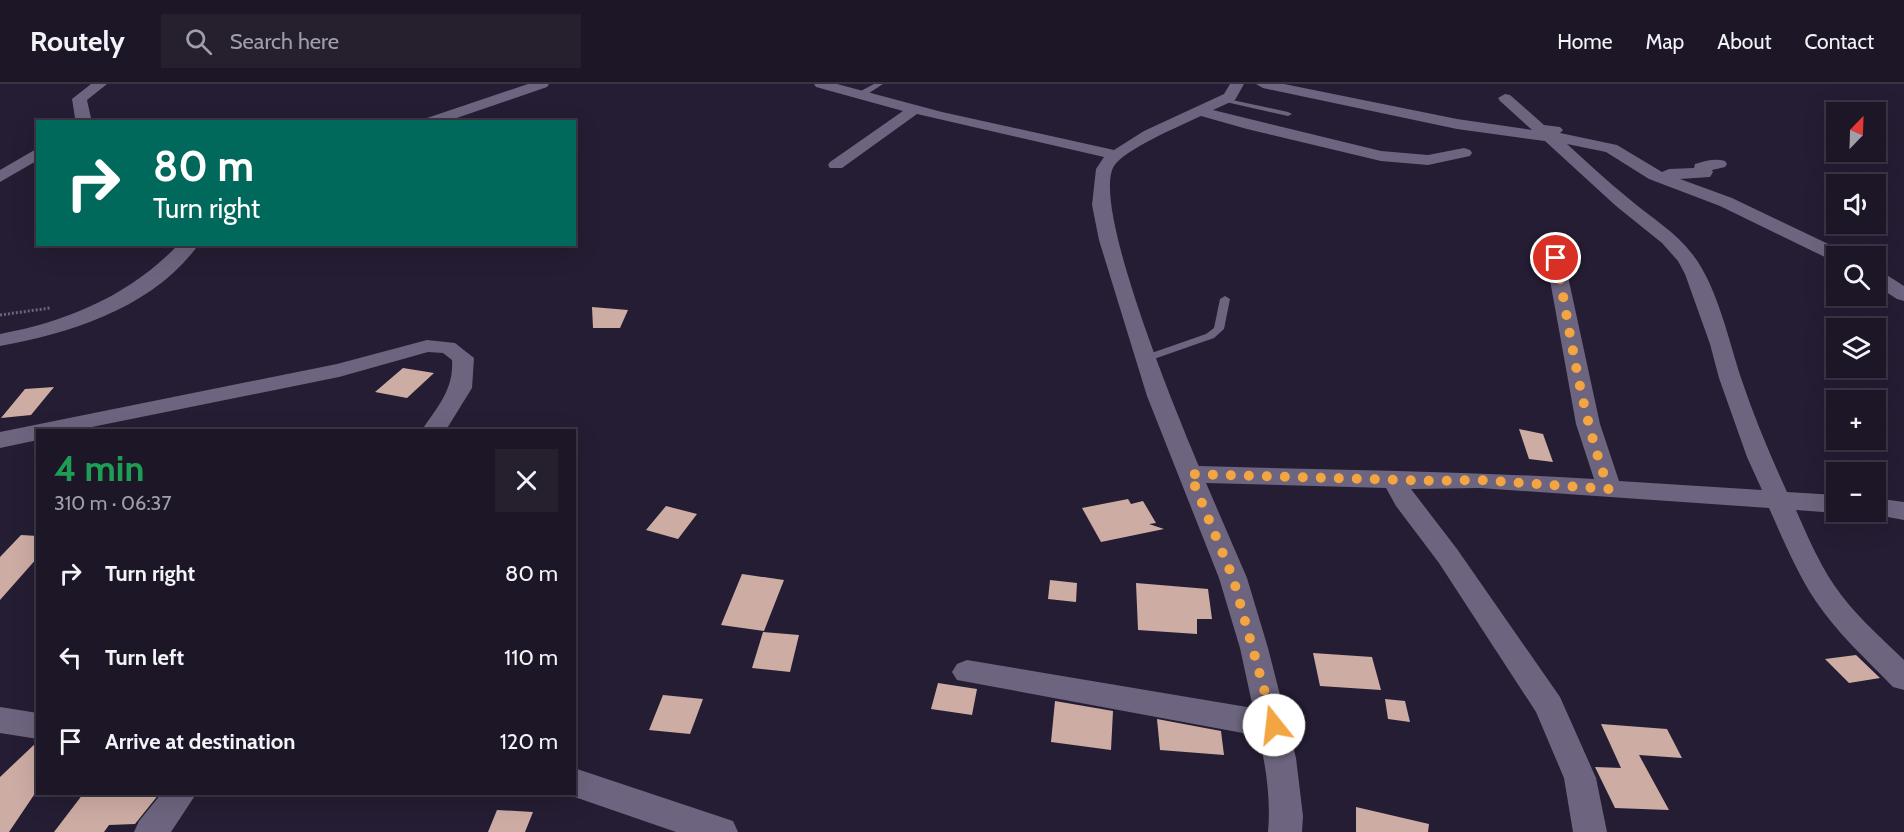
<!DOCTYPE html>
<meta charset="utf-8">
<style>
:root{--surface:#1c1626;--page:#251f2e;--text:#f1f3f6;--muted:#a09fa7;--line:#3a3543}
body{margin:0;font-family:Cabin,sans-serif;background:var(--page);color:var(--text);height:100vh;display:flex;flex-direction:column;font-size:22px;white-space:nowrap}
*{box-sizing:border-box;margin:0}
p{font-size:20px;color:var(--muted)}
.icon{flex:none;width:33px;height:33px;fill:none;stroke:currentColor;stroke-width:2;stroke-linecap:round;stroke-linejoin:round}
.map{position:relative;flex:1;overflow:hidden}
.side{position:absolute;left:36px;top:345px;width:540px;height:366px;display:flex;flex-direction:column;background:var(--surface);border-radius:0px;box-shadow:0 6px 24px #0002,0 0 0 2px var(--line)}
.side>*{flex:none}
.guide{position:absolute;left:36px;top:36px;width:540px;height:126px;border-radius:0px;box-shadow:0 6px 24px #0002,0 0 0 2px var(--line);background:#00695c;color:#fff;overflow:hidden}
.needle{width:39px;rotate:23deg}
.controls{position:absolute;left:1826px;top:18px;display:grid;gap:12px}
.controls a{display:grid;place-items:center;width:60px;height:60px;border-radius:0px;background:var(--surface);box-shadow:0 6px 24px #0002,0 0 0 2px var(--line);font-size:30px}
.pin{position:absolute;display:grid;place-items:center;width:51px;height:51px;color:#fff;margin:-26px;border:3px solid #fff;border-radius:50%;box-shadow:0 2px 6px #0007}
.me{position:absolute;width:66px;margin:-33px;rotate:344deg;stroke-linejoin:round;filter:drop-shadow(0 0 4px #0008)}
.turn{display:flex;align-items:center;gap:21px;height:126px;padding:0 18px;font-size:27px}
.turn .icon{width:78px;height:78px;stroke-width:2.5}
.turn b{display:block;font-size:42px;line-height:51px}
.round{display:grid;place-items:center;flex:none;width:63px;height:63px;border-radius:0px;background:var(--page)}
.overview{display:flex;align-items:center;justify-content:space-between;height:102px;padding:0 18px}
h1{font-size:36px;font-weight:700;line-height:45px;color:#1e9e55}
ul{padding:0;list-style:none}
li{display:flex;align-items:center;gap:18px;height:84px;padding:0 18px}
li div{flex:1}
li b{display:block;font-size:22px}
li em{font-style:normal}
header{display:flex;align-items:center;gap:36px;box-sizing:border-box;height:84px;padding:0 30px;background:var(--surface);border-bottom:2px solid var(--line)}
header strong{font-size:28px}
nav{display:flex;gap:33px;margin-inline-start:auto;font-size:21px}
.search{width:420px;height:54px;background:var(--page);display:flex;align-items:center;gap:15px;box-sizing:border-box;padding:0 21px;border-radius:0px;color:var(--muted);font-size:22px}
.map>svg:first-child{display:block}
.building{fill:#cdaca4}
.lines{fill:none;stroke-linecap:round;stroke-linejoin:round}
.path{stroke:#6d667a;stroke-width:3;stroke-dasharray:2 2;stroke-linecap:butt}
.lane{fill:#6d657f;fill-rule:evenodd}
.street{fill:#6d657f;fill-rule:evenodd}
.route{stroke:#f2a541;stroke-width:10;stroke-dasharray:0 18}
</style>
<header>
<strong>Routely</strong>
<div class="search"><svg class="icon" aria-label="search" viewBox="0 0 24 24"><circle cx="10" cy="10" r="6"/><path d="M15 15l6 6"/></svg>Search here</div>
<nav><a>Home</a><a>Map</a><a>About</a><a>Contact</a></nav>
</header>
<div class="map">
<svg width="1904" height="748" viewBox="0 0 1904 748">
<rect width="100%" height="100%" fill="#251d33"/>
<!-- building -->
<path class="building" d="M 592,223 L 628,226 L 620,244 L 593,244 Z
M 403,284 L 434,289 L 407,314 L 375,308 Z
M 54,303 L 31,331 L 1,334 L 25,305 Z
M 1519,345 L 1543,350 L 1553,378 L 1529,375 Z
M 1128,415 L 1131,420 L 1143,417 L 1156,439 L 1149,440 L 1164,445 L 1101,458 L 1082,424 Z
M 666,422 L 697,430 L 678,455 L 646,446 Z
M 21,451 L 38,452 L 38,473 L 0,516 L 0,473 Z
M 742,490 L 784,496 L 764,547 L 721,541 Z
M 1050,496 L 1077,499 L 1076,518 L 1048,515 Z
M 1136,499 L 1208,505 L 1212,535 L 1197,535 L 1197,550 L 1138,546 Z
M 763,548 L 799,551 L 790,588 L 752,584 Z
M 1313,569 L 1372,573 L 1381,606 L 1320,602 Z
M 1856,571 L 1880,594 L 1849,599 L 1825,575 Z
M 938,599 L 977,605 L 972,631 L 931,625 Z
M 663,611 L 703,615 L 690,650 L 649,646 Z
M 1385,615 L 1405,617 L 1410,638 L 1388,635 Z
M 1055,617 L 1113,627 L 1111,666 L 1051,658 Z
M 1157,635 L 1221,647 L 1224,671 L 1160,666 Z
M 1601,640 L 1667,645 L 1682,674 L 1639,671 L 1669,726 L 1615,724 L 1595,683 L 1621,684 Z
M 38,657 L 38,705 L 9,748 L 0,748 L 0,693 Z
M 83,710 L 159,710 L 135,740 L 109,741 L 104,748 L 54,748 Z
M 1356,723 L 1429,740 L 1428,748 L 1356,748 Z
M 497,726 L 533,728 L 525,748 L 488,748 Z"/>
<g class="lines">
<!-- path -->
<path class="path" d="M 0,231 L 50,224"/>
<!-- lane -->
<path class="lane" d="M 874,0 L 883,0 L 863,13 L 857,13 L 857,9 Z
M 1223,14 L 1288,28 L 1292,30 L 1288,32 L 1226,18 L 1223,18 Z
M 1225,212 L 1230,215 L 1224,245 L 1214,254 L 1151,276 L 1143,276 L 1142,274 L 1143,272 L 1206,250 L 1214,244 L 1220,215 Z"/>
<!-- street -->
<path class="street" d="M 91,0 L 107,0 L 87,16 L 91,34 L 89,38 L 74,38 L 75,34 L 72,15 Z
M 528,0 L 549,0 L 547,3 L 445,38 L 422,38 L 424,35 Z
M 814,0 L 837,0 L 942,28 L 1114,66 L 1144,47 L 1224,10 L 1230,0 L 1244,0 L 1235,16 L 1213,26 L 1381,67 L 1428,71 L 1464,64 L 1470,66 L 1472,69 L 1470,72 L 1428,81 L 1381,77 L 1247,45 L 1201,32 C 1182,41 1125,65 1114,82 C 1090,121 1179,335 1199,382 C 1331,386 1462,387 1594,395 L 1576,340 L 1546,174 L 1548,170 L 1562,170 L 1564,174 L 1600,340 L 1619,397 L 1762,406 L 1747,373 L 1719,294 L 1710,260 L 1685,190 L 1678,177 L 1662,159 L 1616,122 L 1545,57 L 1457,45 L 1263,4 L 1256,0 L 1284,0 L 1457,35 L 1532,46 L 1500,17 L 1498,14 L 1505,10 L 1510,11 L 1544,41 L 1560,43 L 1563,46 L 1560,49 L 1617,61 L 1662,88 L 1669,85 L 1694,84 L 1695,80 C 1705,77 1715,74 1725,77 L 1727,80 L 1725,83 L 1712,86 L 1713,88 L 1710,93 L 1680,95 L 1732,114 L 1845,168 L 1847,172 L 1836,172 L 1836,177 L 1831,176 L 1720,122 L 1649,95 L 1606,68 L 1567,60 C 1587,78 1607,97 1628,114 C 1650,133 1676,148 1693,171 C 1717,202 1729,257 1741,294 C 1754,333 1770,371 1787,408 L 1836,411 L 1836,428 L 1840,428 L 1836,429 L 1796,426 C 1807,451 1818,477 1834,501 C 1853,529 1879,552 1904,576 L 1904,606 L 1893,603 C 1866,575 1837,549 1815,516 C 1796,487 1783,455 1769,424 L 1480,404 L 1411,405 L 1457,465 L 1560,613 L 1596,694 L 1607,748 L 1573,748 L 1564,694 L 1536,628 L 1439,479 L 1396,422 L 1386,404 L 1206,399 L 1247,494 L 1268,564 L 1296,674 L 1303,732 L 1302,748 L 1268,748 C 1271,716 1266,683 1259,652 L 957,596 L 952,588 L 957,580 L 967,576 L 1253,624 L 1240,564 L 1219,494 L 1147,312 L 1099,156 L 1092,121 L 1096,85 L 1104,73 L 917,30 L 842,84 L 830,84 L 828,81 L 830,78 L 903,27 L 816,3 Z
M 38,64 L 38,76 L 0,98 L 0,86 Z
M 179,160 L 199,160 C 154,223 72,249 0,262 L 0,250 C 69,237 130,211 179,160 Z
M 1875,186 L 1882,188 L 1904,202 L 1904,217 L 1897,215 L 1875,201 Z
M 427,256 L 455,259 L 474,274 L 472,304 L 446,346 L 422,346 C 437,323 454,306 452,276 L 443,269 L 428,268 L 339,293 L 77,346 L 38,346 L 38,356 L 0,364 L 0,348 L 337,280 Z
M 1875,414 L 1904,418 L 1904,436 L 1866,429 L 1865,428 L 1875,428 Z
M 0,623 L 38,629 L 38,655 L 0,649 Z
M 574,684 L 733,737 L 738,748 L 676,748 L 566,710 L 574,710 Z
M 161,710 L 196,710 L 171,748 L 134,748 L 139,737 Z"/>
</g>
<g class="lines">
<!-- route -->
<path class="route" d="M 1274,641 L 1233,494 L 1190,390 L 1435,397 L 1480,396 L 1609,405 C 1581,331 1571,251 1556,174"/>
</g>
</svg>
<div class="controls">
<a><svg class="needle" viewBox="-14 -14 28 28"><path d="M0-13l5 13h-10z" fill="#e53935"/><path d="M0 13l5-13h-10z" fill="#a09fa7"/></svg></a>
<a><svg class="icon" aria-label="sound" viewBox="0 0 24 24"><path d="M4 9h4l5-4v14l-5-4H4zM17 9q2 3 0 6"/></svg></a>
<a><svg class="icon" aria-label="search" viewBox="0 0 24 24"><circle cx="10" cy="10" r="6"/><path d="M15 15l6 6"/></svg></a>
<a><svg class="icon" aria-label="layers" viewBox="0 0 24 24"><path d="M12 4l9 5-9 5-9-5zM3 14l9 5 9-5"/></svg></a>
<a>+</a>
<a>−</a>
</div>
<div class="pin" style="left:1556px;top:174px;background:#d93025"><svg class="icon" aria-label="arrive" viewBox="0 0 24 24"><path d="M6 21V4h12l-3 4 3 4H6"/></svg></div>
<svg class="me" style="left:1274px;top:641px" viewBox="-20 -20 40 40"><circle r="19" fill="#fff"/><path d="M0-13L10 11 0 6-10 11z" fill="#f2a541"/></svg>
<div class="guide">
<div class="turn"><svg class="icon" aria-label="right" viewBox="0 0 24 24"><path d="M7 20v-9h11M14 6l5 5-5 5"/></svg><div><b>80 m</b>Turn right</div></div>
</div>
<section class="side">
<div class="overview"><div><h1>4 min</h1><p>310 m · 06:37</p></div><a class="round"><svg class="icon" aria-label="close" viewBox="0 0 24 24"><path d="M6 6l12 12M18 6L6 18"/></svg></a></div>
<ul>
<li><svg class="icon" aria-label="right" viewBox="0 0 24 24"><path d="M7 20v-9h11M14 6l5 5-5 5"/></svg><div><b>Turn right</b></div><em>80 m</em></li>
<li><svg class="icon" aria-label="left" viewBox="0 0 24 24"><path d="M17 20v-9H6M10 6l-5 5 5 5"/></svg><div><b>Turn left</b></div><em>110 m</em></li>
<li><svg class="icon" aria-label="arrive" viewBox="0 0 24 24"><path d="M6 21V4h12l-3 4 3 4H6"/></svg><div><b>Arrive at destination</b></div><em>120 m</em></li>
</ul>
</section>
</div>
